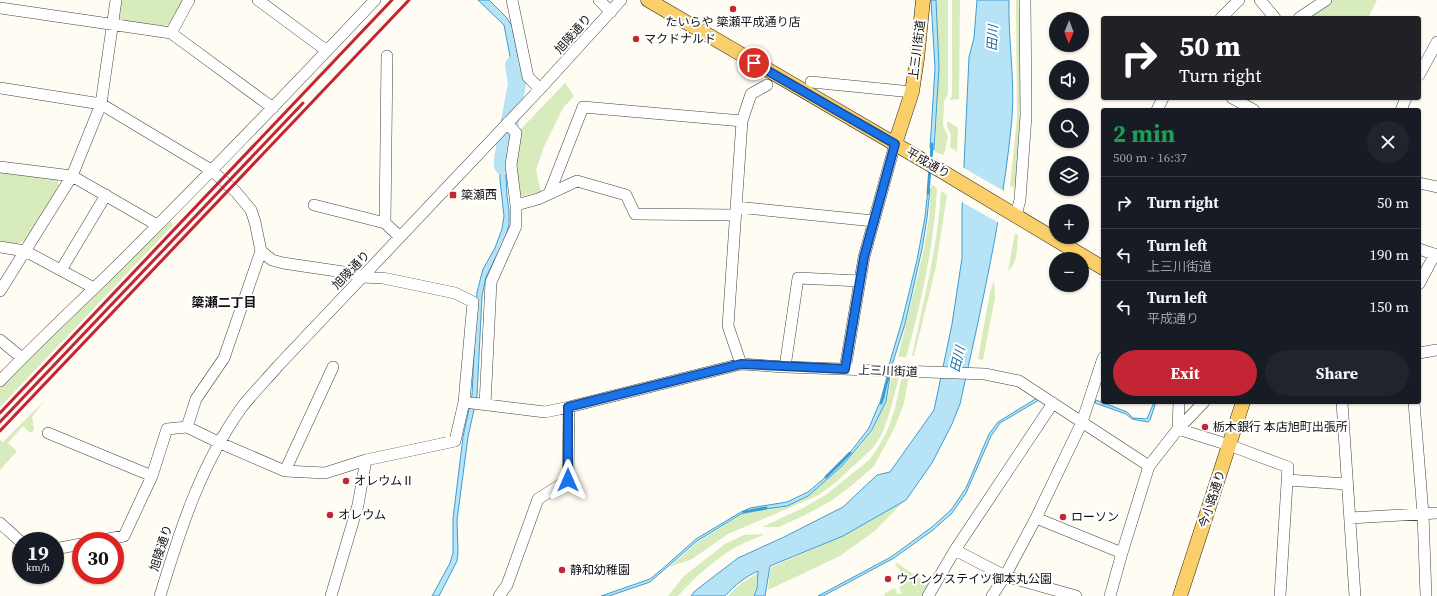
<!DOCTYPE html>
<meta charset="utf-8">
<style>
:root{--surface:#171b24;--page:#20242c;--text:#f1f3f6;--muted:#9ea1a6;--line:#363941;--accent:#c42535}
body{margin:0;font-family:"Source Serif 4","Noto Sans JP",serif;background:var(--page);color:var(--text);height:100vh;display:flex;flex-direction:column;font-size:15px;white-space:nowrap}
*{box-sizing:border-box;margin:0}
p{font-size:13px;color:var(--muted)}
.icon{flex:none;width:22px;height:22px;fill:none;stroke:currentColor;stroke-width:2;stroke-linecap:round;stroke-linejoin:round}
.map{position:relative;flex:1;overflow:hidden}
.panel{position:absolute;left:1101px;top:108px;width:320px;height:296px;display:flex;flex-direction:column;background:var(--surface);border-radius:4px;box-shadow:0 1px 3px #0004}
.panel>*{flex:none}
.top-card{position:absolute;left:1101px;top:16px;width:320px;height:84px;border-radius:4px;box-shadow:0 1px 3px #0004;background:#202124;color:#fff;overflow:hidden}
.needle{width:26px;rotate:181deg}
.fabs{position:absolute;left:1049px;top:12px;display:grid;gap:8px}
.fabs a{display:grid;place-items:center;width:40px;height:40px;border-radius:50%;background:var(--surface);box-shadow:0 1px 3px #0004;font-size:20px}
.speed{position:absolute;left:12px;top:532px;display:flex;gap:8px;font-size:20px;font-weight:700;text-align:center}
.speed>*{display:grid;place-content:center;width:52px;height:52px;border-radius:50%;background:var(--surface);box-shadow:0 1px 3px #0004;line-height:1}
.speed small{font-size:10px;font-weight:400}
.speed .limit{border:6px solid #d22;background:#fff;color:#111}
.pin{position:absolute;display:grid;place-items:center;width:34px;height:34px;color:#fff;margin:-17px;border:2px solid #fff;border-radius:50%;box-shadow:0 1px 4px #0007}
.me{position:absolute;width:44px;margin:-22px;rotate:0deg;stroke-linejoin:round;filter:drop-shadow(0 0 3px #0008)}
.turn{display:flex;align-items:center;gap:14px;height:84px;padding:0 12px;font-size:18px}
.turn .icon{width:52px;height:52px;stroke-width:2.5}
.turn b{display:block;font-size:28px;line-height:34px}
.round{display:grid;place-items:center;flex:none;width:42px;height:42px;border-radius:21px;background:var(--page)}
.headline{display:flex;align-items:center;justify-content:space-between;height:68px;padding:0 12px}
h1{font-size:24px;font-weight:700;line-height:30px;color:#1e9e55}
.cta{display:flex;gap:8px;margin-top:auto;padding:8px 12px}
.cta a{flex:1;height:46px;border-radius:24px;background:var(--accent);color:#fff;font-size:16px;font-weight:700;line-height:46px;text-align:center}
.cta a+a{background:var(--page);color:var(--text)}
ul{padding:0;list-style:none}
li{display:flex;align-items:center;gap:12px;height:52px;padding:0 12px;border-top:1px solid var(--line)}
li div{flex:1}
li b{display:block;font-size:15px}
li em{font-style:normal}
.map>svg:first-child{display:block}
.green{fill:#d7ebbc}
.water{fill:#b7e3f7;stroke:#3d9dd0}
.pier{fill:#fffcf4}
.lines{fill:none;stroke-linecap:round;stroke-linejoin:round}
.stream{stroke:#3d9dd0;stroke-width:3}
.river{stroke:#b7e3f7;stroke-width:18}
.minor-casing{stroke:#434343;stroke-width:12}
.major-casing{stroke:#212121;stroke-width:15}
.minor{stroke:#fff;stroke-width:11}
.major{stroke:#facf69;stroke-width:14}
.rail{stroke:#c42535;stroke-width:3}
.route-casing{stroke:#114b97;stroke-width:10}
.route{stroke:#1a73e8;stroke-width:7}
.poi-dot{fill:#c42535;stroke:#fff;stroke-width:1.5}
.labels{text-anchor:middle;stroke-width:4;stroke-linejoin:round;paint-order:stroke}
.poi-label{font-size:12px;fill:#101010;stroke:#fff;text-anchor:start}
.street-label{font-size:12px;fill:#101010;stroke:#fff}
.water-label{font-size:13px;font-style:italic;fill:#166fa6;stroke:#fff}
.neighbourhood-label{font-size:13px;font-weight:bold;fill:#101010;stroke:#fff}
</style>
<div class="map">
<svg width="1437" height="596" viewBox="0 0 1437 596">
<rect width="100%" height="100%" fill="#fffcf4"/>
<!-- green -->
<path class="green" d="M 118,0 L 183,0 L 171,24 L 163,26 L 118,21 Z
M 936,0 L 948,0 L 948,94 L 944,102 L 943,126 L 948,136 L 944,155 L 935,152 L 939,67 Z
M 952,0 L 960,0 L 959,99 L 950,100 L 952,95 Z
M 1016,0 L 1021,0 L 1023,97 L 1015,188 L 1010,186 L 1017,119 Z
M 1333,0 L 1377,0 L 1368,18 L 1306,18 Z
M 565,83 L 574,96 L 563,108 L 544,147 L 536,170 L 541,192 L 519,197 L 514,165 L 520,130 Z
M 947,121 L 958,128 L 957,152 L 950,147 L 951,136 L 947,126 Z
M 0,169 L 57,176 L 59,186 L 26,239 L 17,245 L 0,242 Z
M 931,184 L 937,188 C 934,244 922,300 907,354 L 906,357 L 898,357 L 924,249 L 929,217 Z
M 941,191 L 947,195 L 936,267 L 914,356 L 912,356 C 923,302 938,247 941,191 Z
M 169,220 L 173,225 L 0,407 L 0,388 L 65,321 Z
M 1015,233 L 1018,235 C 1017,248 1018,262 1008,271 Z
M 994,280 L 995,298 L 983,360 L 978,359 L 990,292 Z
M 892,376 L 899,377 L 889,415 L 881,436 L 872,449 L 836,482 L 819,495 L 728,534 L 692,559 L 669,567 L 698,542 L 744,513 L 787,506 L 808,496 L 843,466 L 873,430 L 887,399 Z
M 902,376 L 909,376 L 904,403 L 895,427 L 874,466 L 851,486 L 831,501 L 803,516 L 779,527 L 762,527 L 803,508 L 827,494 L 869,460 L 879,446 L 888,429 L 895,408 Z
M 45,400 L 32,417 L 34,430 L 30,433 L 23,426 L 8,443 L 17,451 L 0,470 L 0,440 L 3,442 Z
M 903,502 L 876,530 L 840,556 L 768,590 L 770,571 L 772,567 L 843,536 Z
M 765,534 C 755,538 745,542 736,547 C 714,560 695,577 678,596 L 668,596 L 684,576 L 725,544 L 744,535 Z
M 897,563 L 929,585 L 922,596 L 885,596 L 884,594 L 894,588 L 898,594 L 902,593 L 899,587 L 905,584 L 906,578 L 895,564 Z
M 757,574 L 756,588 L 753,596 L 728,596 C 737,586 745,580 757,574 Z"/>
<!-- water -->
<path class="water" d="M 478,0 L 489,0 L 507,18 L 512,26 L 518,56 L 520,85 L 510,96 L 514,77 L 504,25 Z
M 931,0 L 936,0 L 939,67 L 934,150 L 930,148 L 935,68 Z
M 977,0 L 1009,0 C 1008,39 1015,79 1012,118 C 1003,214 981,309 960,404 L 952,424 L 932,463 L 906,500 L 843,536 L 770,566 L 765,596 L 754,596 L 757,588 L 758,571 C 745,577 735,585 725,596 L 691,596 L 695,591 L 738,558 L 784,537 L 843,507 L 877,475 L 890,472 L 934,410 L 952,324 L 962,258 L 962,209 L 969,57 L 974,38 Z
M 509,139 L 505,160 L 507,196 L 509,210 L 509,225 L 505,239 L 486,277 L 482,296 L 477,396 L 468,437 L 457,520 L 458,552 L 457,561 L 439,596 L 432,596 L 450,563 L 453,553 L 453,519 L 463,437 L 472,395 L 477,292 L 483,269 L 495,248 L 502,229 L 504,216 L 500,180 L 500,160 L 501,147 Z
M 928,189 L 930,189 L 927,218 L 922,249 L 905,324 L 892,365 L 886,401 L 872,430 L 842,466 L 808,496 L 787,506 L 750,511 L 741,514 L 697,541 L 650,582 L 609,596 L 601,596 L 650,579 L 661,570 L 696,539 L 741,512 L 750,508 L 787,502 L 808,492 L 841,464 L 869,428 L 879,404 L 884,398 L 889,365 L 902,321 L 917,260 L 925,217 Z
M 1037,398 L 1039,400 L 1000,423 L 991,436 L 966,493 L 952,513 L 933,530 L 894,558 L 823,596 L 818,596 L 891,557 L 932,527 L 951,510 L 966,488 L 989,434 L 998,422 Z
M 1096,400 L 1127,412 L 1133,418 L 1147,419 L 1154,402 L 1156,402 L 1150,420 L 1148,422 L 1132,419 L 1126,414 L 1095,403 Z"/>
<!-- pier -->
<path class="pier" d="M 962,167 L 1004,191 L 999,223 L 960,201 Z"/>
<g class="lines">
<!-- stream -->
<path class="stream" d="M 931,161 L 932,144
M 928,193 L 930,168
M 881,403 L 888,377
M 826,477 L 850,453
M 744,512 L 766,508"/>
<!-- river -->
<path class="river" d="M 503,166 L 503,159 L 517,84 L 514,65"/>
<defs>
<path id="minor" d="M 258,0 L 327,51
M 512,0 L 528,77 L 540,89
M 599,0 L 611,12
M 1260,0 L 1275,18
M 0,8 L 171,33 L 273,108
M 1221,18 L 1239,0
M 1299,18 L 1326,0
M 171,33 L 189,0
M 387,56 L 385,223 L 400,237
M 1419,75 L 1437,42
M 811,82 L 912,92
M 0,88 L 101,104 L 211,170 L 236,192 L 251,210 L 255,222 L 261,251 L 224,358 L 196,399 L 187,427
M 1232,98 L 1254,110
M 1157,110 L 1163,98
M 1401,110 L 1406,98
M 507,123 L 516,133 L 511,165 L 516,205
M 0,167 L 72,176 L 157,225
M 1419,183 L 1437,187
M 549,194 L 577,181 L 626,195 L 635,214 L 735,215
M 314,205 L 385,223
M 736,207 L 874,221
M 1016,215 L 1020,200 L 1026,116 L 1025,0
M 0,247 L 25,251 L 94,288
M 1419,249 L 1437,255
M 261,251 L 272,260 L 283,263 L 350,273 L 363,277 L 383,278 L 455,293 L 473,302 L 464,402
M 61,270 L 106,195
M 1419,284 L 1435,254
M 0,291 L 72,176 L 101,104 L 116,0
M 0,340 L 22,358
M 1419,353 L 1437,350
M 741,364 L 728,326 L 742,121 L 751,94 L 767,85
M 785,367 L 798,278 L 860,281
M 845,369 L 864,257 L 895,144
M 0,381 C 41,338 85,298 127,256 C 211,172 294,86 375,0
M 1179,402 L 1178,429 L 1229,445 L 1288,467 L 1280,596
M 1342,402 L 1355,596
M 1414,402 L 1423,514 L 1426,596
M 485,405 L 491,282 L 516,226 L 516,205 L 538,199 L 549,194 L 583,107 L 742,121
M 48,433 L 152,476
M 285,471 L 333,367
M 1287,480 L 1347,484
M 1036,518 L 1122,553
M 1350,518 L 1437,513
M 0,523 L 21,542
M 98,541 L 124,536 L 152,476 L 167,429 L 187,427 L 220,443 L 285,471 L 325,473 L 366,460 L 455,441 L 464,402 L 545,412 L 569,407 L 741,364 L 785,367 L 985,374 L 1019,381 L 1149,466
M 55,549 L 81,544
M 955,550 L 1005,576 L 1076,596
M 160,596 C 180,530 201,464 242,407 C 253,393 266,380 278,366 L 540,89 L 621,0
M 331,596 L 358,505 L 366,460
M 499,596 L 507,585 L 538,499 L 568,480 L 569,407
M 928,596 L 955,550 L 1053,403
M 992,596 L 1005,576 L 1036,518 L 1082,422 L 1103,358
M 1110,596 L 1122,553 L 1149,466 L 1178,429 L 1204,402"/>
<path id="major" d="M 648,0 L 943,172 L 1103,268
M 895,144 L 912,92 L 917,59 L 923,0
M 1180,596 L 1243,402"/>
</defs>
<!-- minor casing -->
<use href="#minor" class="minor-casing"/>
<!-- major casing -->
<use href="#major" class="major-casing"/>
<!-- minor -->
<use href="#minor" class="minor"/>
<!-- major -->
<use href="#major" class="major"/>
<!-- rail -->
<path class="rail" d="M 0,413 L 392,0
M 0,422 L 303,103
M 0,431 L 409,0"/>
</g>
<g class="lines">
<defs>
<path id="route" d="M 568,480 L 568,407 L 741,364 L 845,369 L 864,257 L 895,144 L 754,63"/>
</defs>
<!-- route casing -->
<use href="#route" class="route-casing"/>
<!-- route -->
<use href="#route" class="route"/>
</g>
<!-- markers -->
<g class="poi-dot">
<circle cx="733" cy="9" r="4"/>
<circle cx="636" cy="39" r="4"/>
<rect x="449" y="191" width="8" height="8" rx="2"/>
<circle cx="1205" cy="427" r="4"/>
<circle cx="346" cy="481" r="4"/>
<circle cx="330" cy="515" r="4"/>
<circle cx="1063" cy="517" r="4"/>
<circle cx="562" cy="570" r="4"/>
<circle cx="888" cy="579" r="4"/>
</g>
<g class="labels">
<!-- poi labels -->
<g class="poi-label">
<text x="733" y="26" text-anchor="middle">たいらや 簗瀬平成通り店</text>
<text x="644" y="43">マクドナルド</text>
<text x="461" y="199">簗瀬西</text>
<text x="1213" y="431">栃木銀行 本店旭町出張所</text>
<text x="354" y="485">オレウムⅡ</text>
<text x="338" y="519">オレウム</text>
<text x="1071" y="521">ローソン</text>
<text x="570" y="574">静和幼稚園</text>
<text x="896" y="583">ウイングステイツ御本丸公園</text>
</g>
<!-- street labels -->
<g class="street-label">
<text transform="translate(573 34) rotate(-48)" y="4">旭陵通り</text>
<text transform="translate(917 50) rotate(-83)" y="4">上三川街道</text>
<text transform="translate(928 163) rotate(30)" y="4">平成通り</text>
<text transform="translate(351 270) rotate(-46)" y="4">旭陵通り</text>
<text transform="translate(888 371) rotate(2)" y="4">上三川街道</text>
<text transform="translate(1212 499) rotate(-72)" y="4">今小路通り</text>
<text transform="translate(161 548) rotate(-72)" y="4">旭陵通り</text>
</g>
<!-- water labels -->
<g class="water-label">
<text transform="translate(992 38) rotate(-87)" y="5">田川</text>
<text transform="translate(957 359) rotate(-76)" y="5">田川</text>
</g>
<!-- neighbourhood labels -->
<g class="neighbourhood-label">
<text x="224" y="307">簗瀬二丁目</text>
</g>
</g>
</svg>
<div class="fabs">
<a><svg class="needle" viewBox="-14 -14 28 28"><path d="M0-13l5 13h-10z" fill="#e53935"/><path d="M0 13l5-13h-10z" fill="#9ea1a6"/></svg></a>
<a><svg class="icon" aria-label="sound" viewBox="0 0 24 24"><path d="M4 9h4l5-4v14l-5-4H4zM17 9q2 3 0 6"/></svg></a>
<a><svg class="icon" aria-label="search" viewBox="0 0 24 24"><circle cx="10" cy="10" r="6"/><path d="M15 15l6 6"/></svg></a>
<a><svg class="icon" aria-label="layers" viewBox="0 0 24 24"><path d="M12 4l9 5-9 5-9-5zM3 14l9 5 9-5"/></svg></a>
<a>+</a>
<a>−</a>
</div>
<div class="speed"><div>19<small>km/h</small></div><div class="limit">30</div></div>
<div class="pin" style="left:754px;top:63px;background:#d93025"><svg class="icon" aria-label="arrive" viewBox="0 0 24 24"><path d="M6 21V4h12l-3 4 3 4H6"/></svg></div>
<svg class="me" style="left:568px;top:480px" viewBox="-20 -20 40 40"><path d="M0-17L14 15 0 8-14 15z" fill="#1a73e8" stroke="#fff" stroke-width="4"/></svg>
<div class="top-card">
<div class="turn"><svg class="icon" aria-label="right" viewBox="0 0 24 24"><path d="M7 20v-9h11M14 6l5 5-5 5"/></svg><div><b>50 m</b>Turn right</div></div>
</div>
<section class="panel">
<div class="headline"><div><h1>2 min</h1><p>500 m · 16:37</p></div><a class="round"><svg class="icon" aria-label="close" viewBox="0 0 24 24"><path d="M6 6l12 12M18 6L6 18"/></svg></a></div>
<ul>
<li><svg class="icon" aria-label="right" viewBox="0 0 24 24"><path d="M7 20v-9h11M14 6l5 5-5 5"/></svg><div><b>Turn right</b></div><em>50 m</em></li>
<li><svg class="icon" aria-label="left" viewBox="0 0 24 24"><path d="M17 20v-9H6M10 6l-5 5 5 5"/></svg><div><b>Turn left</b><p>上三川街道</p></div><em>190 m</em></li>
<li><svg class="icon" aria-label="left" viewBox="0 0 24 24"><path d="M17 20v-9H6M10 6l-5 5 5 5"/></svg><div><b>Turn left</b><p>平成通り</p></div><em>150 m</em></li>
</ul>
<div class="cta"><a>Exit</a><a>Share</a></div>
</section>
</div>
